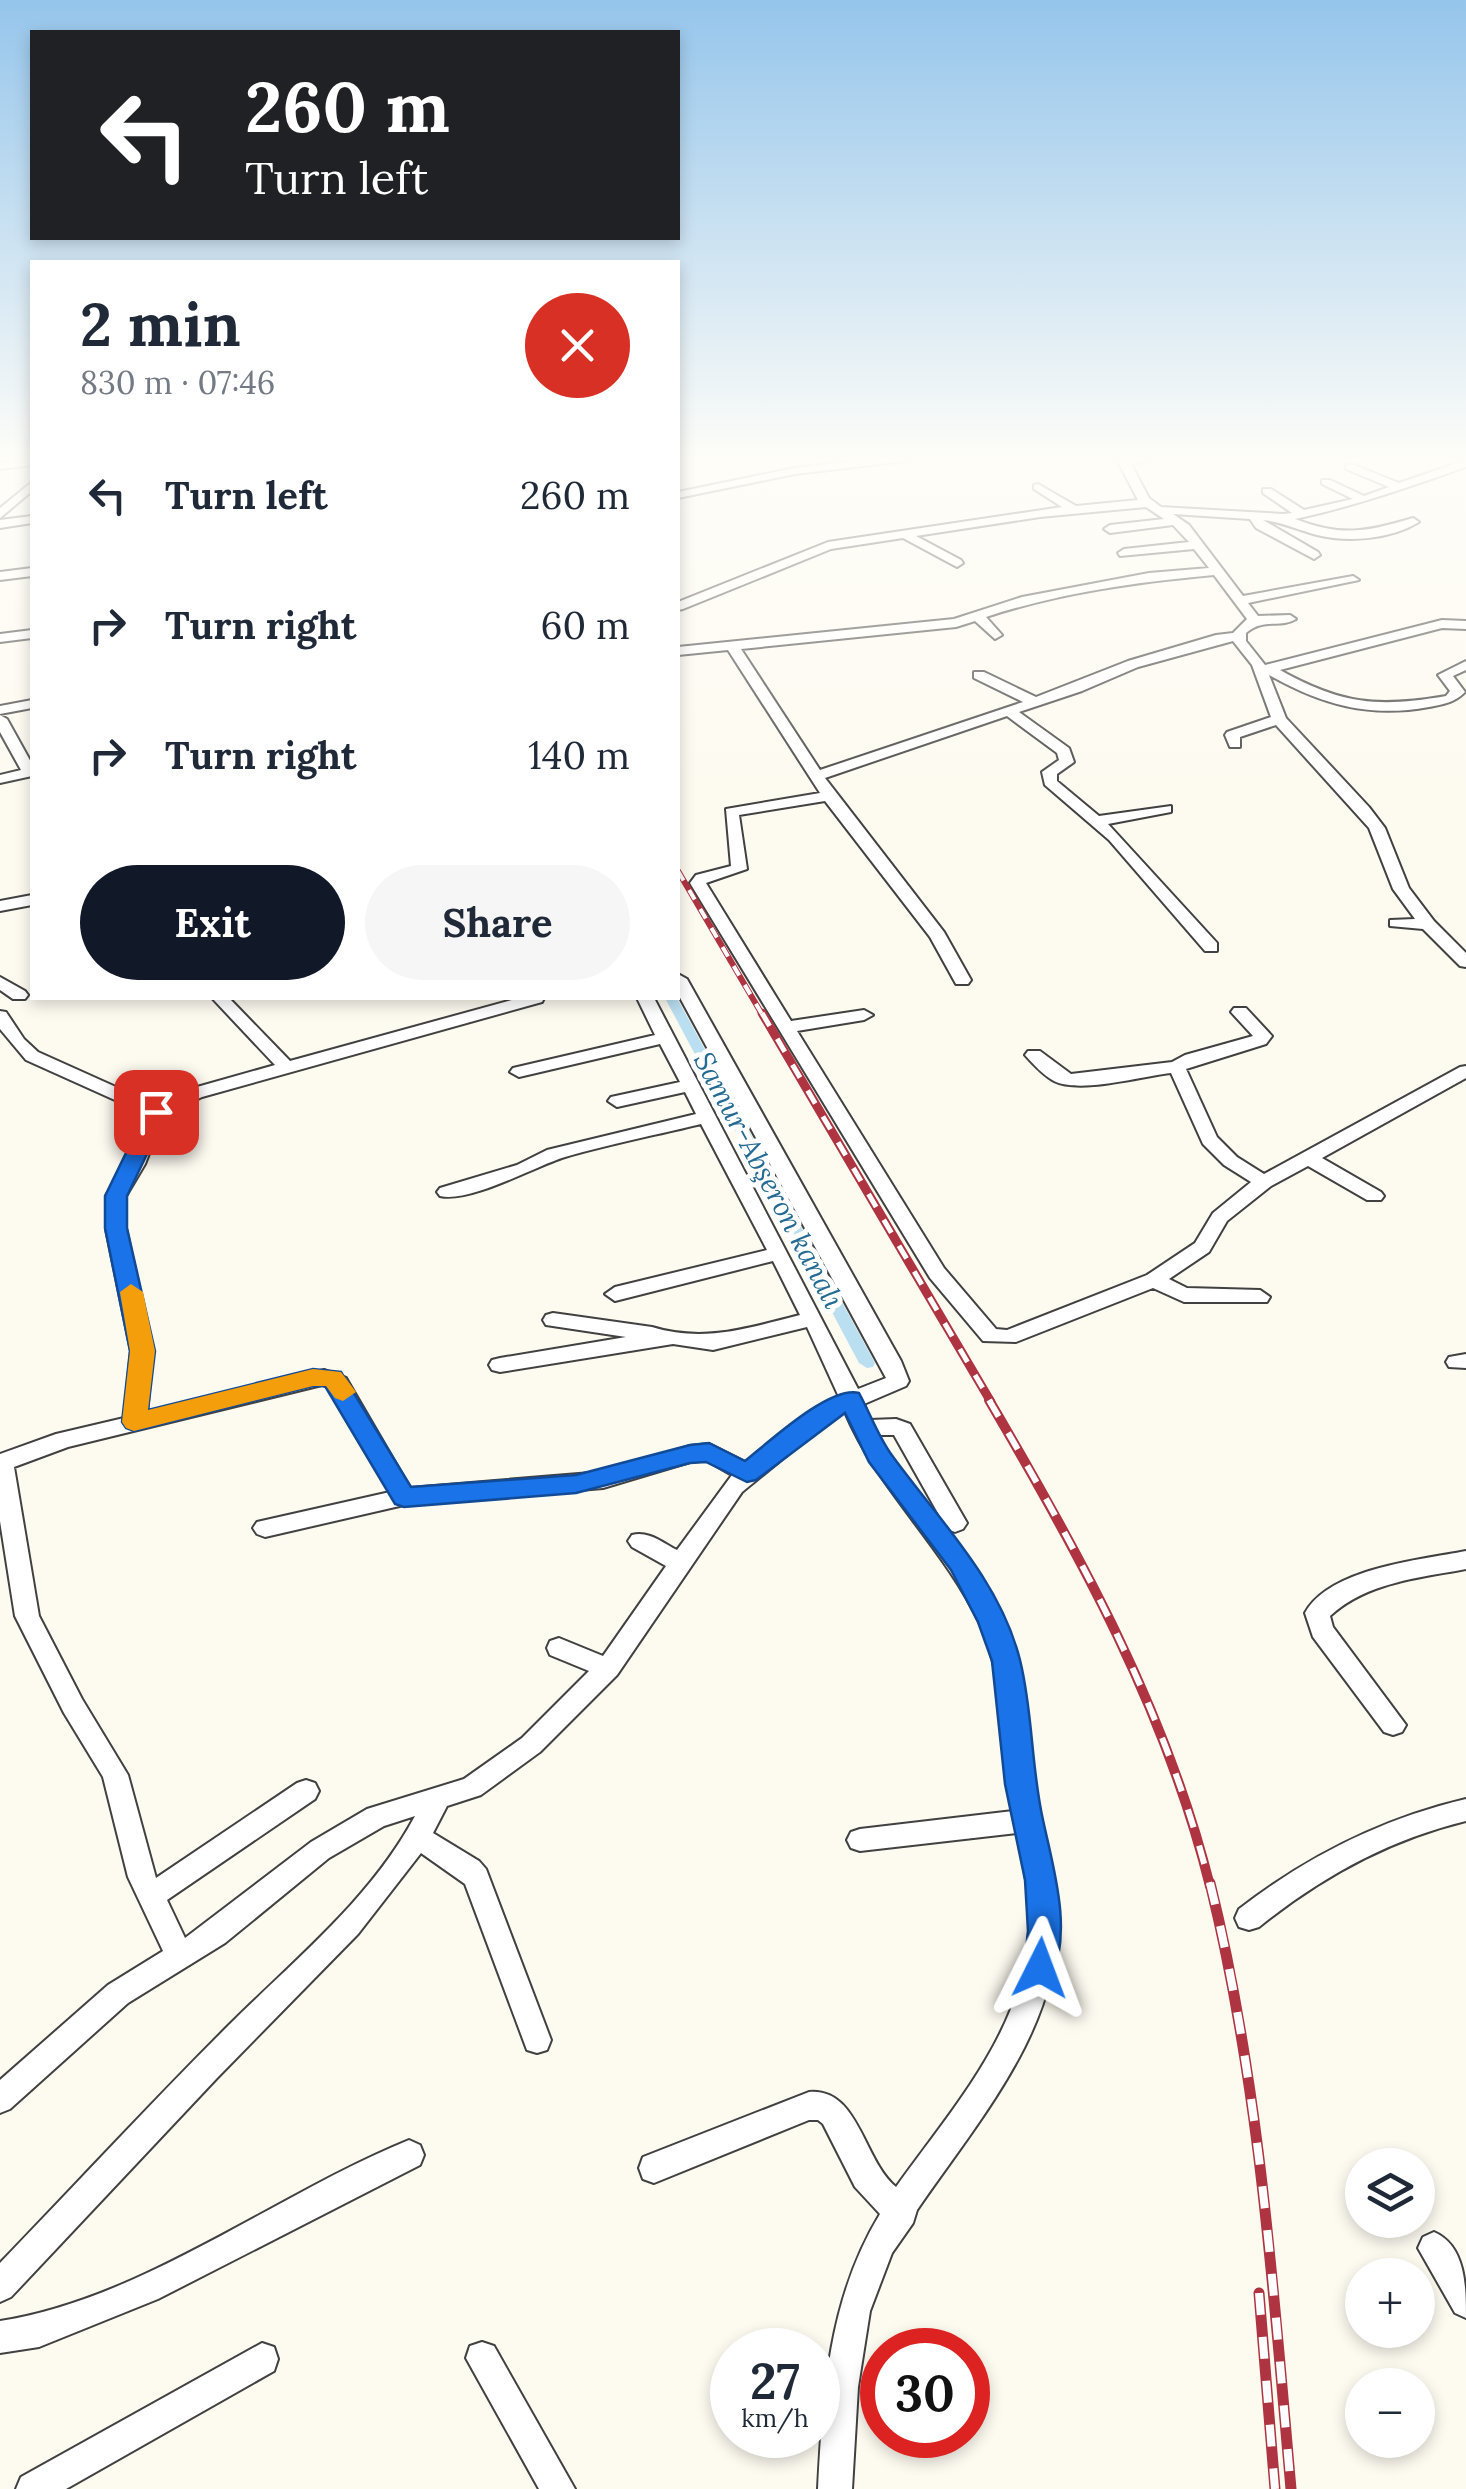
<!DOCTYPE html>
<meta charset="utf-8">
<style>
:root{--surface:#fff;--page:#f6f6f7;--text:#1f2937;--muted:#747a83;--accent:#111827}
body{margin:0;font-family:Lora,serif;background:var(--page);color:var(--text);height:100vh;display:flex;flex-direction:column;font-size:38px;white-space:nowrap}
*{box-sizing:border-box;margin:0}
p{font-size:32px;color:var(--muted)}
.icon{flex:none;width:55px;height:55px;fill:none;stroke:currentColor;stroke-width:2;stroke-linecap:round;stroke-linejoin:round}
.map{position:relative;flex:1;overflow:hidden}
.drawer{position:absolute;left:30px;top:260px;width:650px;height:740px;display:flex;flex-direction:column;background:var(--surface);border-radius:0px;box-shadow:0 5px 15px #0003}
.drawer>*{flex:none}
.hud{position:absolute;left:30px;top:30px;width:650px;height:210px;border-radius:0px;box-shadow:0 5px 15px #0003;background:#202124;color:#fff;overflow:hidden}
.buttons{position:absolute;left:1345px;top:2148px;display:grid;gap:20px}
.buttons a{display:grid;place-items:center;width:90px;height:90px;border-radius:50%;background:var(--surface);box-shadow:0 5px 15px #0003;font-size:50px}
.speed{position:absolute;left:710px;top:2328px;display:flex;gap:20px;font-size:50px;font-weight:700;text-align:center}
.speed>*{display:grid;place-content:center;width:130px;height:130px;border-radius:50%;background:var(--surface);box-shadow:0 5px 15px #0003;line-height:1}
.speed small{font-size:25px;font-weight:400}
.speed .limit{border:15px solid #d22;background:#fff;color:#111}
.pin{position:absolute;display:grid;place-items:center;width:85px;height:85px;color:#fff;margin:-42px;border-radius:20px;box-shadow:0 5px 15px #0006}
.me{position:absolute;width:110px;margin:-55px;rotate:3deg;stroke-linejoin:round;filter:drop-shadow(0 0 8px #0008)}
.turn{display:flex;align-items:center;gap:35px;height:210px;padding:0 50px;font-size:45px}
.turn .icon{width:130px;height:130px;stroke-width:2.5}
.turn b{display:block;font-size:70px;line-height:85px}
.round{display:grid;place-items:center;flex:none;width:105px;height:105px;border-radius:52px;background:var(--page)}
.summary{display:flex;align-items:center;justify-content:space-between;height:170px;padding:0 50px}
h1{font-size:60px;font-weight:800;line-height:75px}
.action{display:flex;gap:20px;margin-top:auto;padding:20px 50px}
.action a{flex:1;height:115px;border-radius:60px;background:var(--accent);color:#fff;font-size:40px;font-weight:800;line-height:115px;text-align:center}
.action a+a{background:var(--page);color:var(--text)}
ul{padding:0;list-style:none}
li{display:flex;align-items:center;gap:30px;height:130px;padding:0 50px}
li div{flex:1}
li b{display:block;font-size:38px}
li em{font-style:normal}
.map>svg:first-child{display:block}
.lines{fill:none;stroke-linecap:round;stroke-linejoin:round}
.canal{fill:#badff0;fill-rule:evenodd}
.minor-casing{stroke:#414141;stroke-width:4}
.minor{fill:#fff;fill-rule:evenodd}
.rail-far3-casing{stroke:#af3442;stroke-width:6}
.rail-far2-casing{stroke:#af3442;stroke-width:9}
.rail-far1-casing{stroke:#af3442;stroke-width:10}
.rail-casing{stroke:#af3442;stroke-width:11}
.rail-far3{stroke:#fff;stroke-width:4;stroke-dasharray:11;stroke-linecap:butt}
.rail-far2{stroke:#fff;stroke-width:5;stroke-dasharray:15;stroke-linecap:butt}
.rail-far1{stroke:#fff;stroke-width:6;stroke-dasharray:19;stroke-linecap:butt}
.rail{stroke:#fff;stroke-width:8;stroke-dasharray:22;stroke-linecap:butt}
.route{fill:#1a73e8;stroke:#114b97;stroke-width:2.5}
.slow{fill:#f59e0b}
.labels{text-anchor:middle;stroke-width:10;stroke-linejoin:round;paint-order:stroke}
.water-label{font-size:28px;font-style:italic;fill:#246a93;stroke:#fff}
</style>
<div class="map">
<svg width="1466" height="2489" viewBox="0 0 1466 2489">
<rect width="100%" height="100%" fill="#fdfaf0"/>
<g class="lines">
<!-- canal -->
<path class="canal" d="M 665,998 L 677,998 L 875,1363 L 873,1367 L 867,1368 L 859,1363 Z"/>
<defs>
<path id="minor" d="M 878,458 L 912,458 L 906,461 L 795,474 L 678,498 L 678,492 L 795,468 Z
M 1116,458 L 1156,458 L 1131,464 L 1149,498 L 1161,507 L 1283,514 L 1292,513 L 1263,493 L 1263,489 L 1271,489 L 1304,510 L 1353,499 L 1322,484 L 1322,480 L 1330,480 L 1364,496 L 1389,487 L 1346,469 L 1346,465 L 1354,465 L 1399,483 L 1466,460 L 1466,467 C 1408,487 1356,506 1295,519 C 1342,537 1366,532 1413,518 L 1419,522 C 1391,539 1349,543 1317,535 C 1298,530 1282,522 1263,520 L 1318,552 L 1320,555 L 1314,559 L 1256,528 L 1250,519 L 1173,514 L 1189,525 L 1243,596 L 1353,576 L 1359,580 L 1248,603 L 1258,616 L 1290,615 L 1296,619 C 1279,629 1265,617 1246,633 L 1246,641 L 1265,665 L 1442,620 L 1466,621 L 1466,629 L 1442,628 L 1280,670 C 1341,704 1377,708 1446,696 L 1450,691 L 1438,675 L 1466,661 L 1466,670 L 1453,676 L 1465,692 C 1454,703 1444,704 1429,707 C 1369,718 1322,705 1269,675 L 1286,718 L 1369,807 L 1385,828 L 1409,888 L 1434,921 L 1466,953 L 1466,967 L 1460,966 L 1423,929 L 1390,926 L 1390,920 L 1415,919 L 1393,889 L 1369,828 L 1276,725 L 1240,737 L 1240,747 L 1230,747 L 1225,735 L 1227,732 L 1271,717 L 1252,665 L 1233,641 L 1138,667 L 1082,691 L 1019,712 L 1069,748 L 1074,762 L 1057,774 L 1057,781 L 1099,816 L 1171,806 L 1171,812 L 1108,824 L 1217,943 L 1217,951 L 1205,951 L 1109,840 L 1045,785 L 1042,772 L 1059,760 L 1057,753 L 1007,716 L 825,778 L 944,932 L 971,980 L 968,984 L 956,984 L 930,937 L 825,801 L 739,815 L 747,869 L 706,883 L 791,1021 L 864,1010 L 873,1015 L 864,1020 L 797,1031 L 944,1268 L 996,1329 L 1007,1330 L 1147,1275 L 1195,1243 L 1213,1213 L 1251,1182 L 1224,1165 L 1203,1144 L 1171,1073 C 1142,1076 1080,1094 1054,1081 C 1043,1075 1033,1064 1025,1055 L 1028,1051 L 1040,1051 L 1071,1074 L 1172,1062 L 1185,1055 L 1253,1036 L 1231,1012 L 1234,1008 L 1246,1008 L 1272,1036 L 1266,1044 L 1186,1069 L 1217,1137 L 1237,1157 L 1264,1174 L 1460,1067 L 1466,1066 L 1466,1078 L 1322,1158 L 1381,1192 L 1384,1196 L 1381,1200 L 1367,1200 L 1308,1166 L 1271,1186 L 1227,1221 L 1209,1252 L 1169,1279 L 1187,1288 L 1260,1290 L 1270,1297 L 1267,1302 L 1184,1302 L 1153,1288 L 1016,1342 L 983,1341 L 930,1278 L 690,883 L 696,875 L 731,866 L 726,809 L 820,793 L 728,650 L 678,655 L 678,647 L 954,619 L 1022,597 L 1149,573 L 1209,568 L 1194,549 L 1120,556 L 1118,553 L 1124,549 L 1189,542 L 1173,525 L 1110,533 L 1104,529 L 1110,525 L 1164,519 L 1146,507 L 1040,517 L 916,536 L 961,560 L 963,563 L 957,567 L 903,538 L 831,549 L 683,609 L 678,610 L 678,602 L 828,542 L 1062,507 L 1034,489 L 1034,485 L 1038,484 L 1076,506 L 1138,500 ZM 1214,575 L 1247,619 L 1233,633 L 1216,635 L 1128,661 L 1036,697 L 984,672 L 974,672 L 974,678 L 1023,702 L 820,770 L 741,649 L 956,627 L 975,621 L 995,639 L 1002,635 L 986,617 C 1059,593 1137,582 1214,575 Z
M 32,459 L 32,465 L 0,469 L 0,463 Z
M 32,482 L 32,491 L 0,518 L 0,508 Z
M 32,516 L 32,523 L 0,528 L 0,520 Z
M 32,568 L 32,576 L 0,580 L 0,572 Z
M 32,630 L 32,638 L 0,642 L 0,634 Z
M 32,700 L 32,708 L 0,714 L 0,706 Z
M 0,715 L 7,719 L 32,764 L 32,776 L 0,783 L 0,775 L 21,770 L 0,732 Z
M 32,895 L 32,905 L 0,911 L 0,901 Z
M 678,974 L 687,979 L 901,1361 L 909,1381 L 906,1386 L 864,1404 L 870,1420 L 896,1419 L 910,1424 L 967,1523 L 963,1529 L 955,1532 L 947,1529 L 894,1435 L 878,1435 C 909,1493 959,1539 990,1597 C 1027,1664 1022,1701 1032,1772 C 1038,1820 1055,1865 1057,1914 C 1062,2027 977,2122 917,2210 L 913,2223 L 892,2253 L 870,2311 L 858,2387 L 852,2489 L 818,2489 C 823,2392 829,2298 880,2214 L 855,2187 L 823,2124 L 818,2120 L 809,2120 L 654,2183 L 643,2179 L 639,2168 L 643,2157 L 809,2092 C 859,2088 863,2160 896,2187 C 951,2110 1023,2031 1029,1932 C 1031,1898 1024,1865 1017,1833 L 860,1851 L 851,1848 L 847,1840 L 851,1832 L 860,1829 L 1013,1811 C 1000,1748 1007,1683 980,1624 C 944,1547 877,1489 845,1412 L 835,1416 L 742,1492 L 617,1675 L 540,1752 L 481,1795 L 447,1806 L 433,1833 L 479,1861 L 486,1869 L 551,2040 L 547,2050 L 537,2053 L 527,2050 L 465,1884 L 421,1853 L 358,1934 L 217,2078 L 11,2297 L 0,2302 L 0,2263 C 76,2184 150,2104 228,2026 C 293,1961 371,1899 415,1816 L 384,1826 L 329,1858 L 225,1943 L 128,2003 L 10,2109 L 0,2113 L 0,2080 L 108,1985 L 163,1951 L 128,1877 L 103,1777 L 64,1713 L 15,1616 L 0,1521 L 0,1454 L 56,1434 L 124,1418 L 131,1351 L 106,1229 L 106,1196 L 125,1164 L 146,1114 L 26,1060 L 0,1029 L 0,1011 L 6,1012 L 24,1039 L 38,1052 L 156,1105 L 190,1089 L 275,1065 L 212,998 L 229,998 L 290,1061 L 519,998 L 544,998 L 542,1002 L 202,1097 L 164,1115 L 145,1164 L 126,1196 L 126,1229 L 153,1351 L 147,1412 L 324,1370 L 346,1378 L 410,1488 L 603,1472 L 690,1446 L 709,1444 L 747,1463 L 819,1406 L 839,1397 L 807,1327 L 713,1350 L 673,1344 L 500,1372 L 492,1370 L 489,1365 L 492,1360 L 500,1358 L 626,1337 L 546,1325 L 543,1320 L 546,1315 L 553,1313 L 652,1327 C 704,1343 748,1328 800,1315 L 773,1261 L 615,1301 L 605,1294 L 615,1287 L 767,1250 L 701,1124 C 656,1135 610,1144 565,1157 C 535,1166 471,1203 440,1196 L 437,1192 L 440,1188 L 517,1165 L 547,1150 L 696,1114 L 685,1092 L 617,1107 L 608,1101 L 611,1097 L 680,1082 L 660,1044 L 519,1077 L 510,1072 L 513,1068 L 655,1035 L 637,998 L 654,998 L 858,1389 L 886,1378 L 678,994 ZM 322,1385 L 330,1388 L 390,1492 L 257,1522 L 253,1528 L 257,1534 L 265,1537 L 404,1505 L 603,1488 L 690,1462 L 706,1460 L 732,1475 L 677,1550 C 663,1543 648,1530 632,1535 L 628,1541 L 632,1547 L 666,1566 L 603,1656 L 559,1638 L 550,1641 L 547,1648 L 550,1655 L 589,1671 L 522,1738 L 464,1779 L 367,1809 L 311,1842 L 185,1938 L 167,1900 L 315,1799 L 319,1791 L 315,1783 L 306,1780 L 297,1783 L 156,1878 L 128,1775 L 82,1699 L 39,1616 L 14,1467 L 68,1447 Z
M 0,977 L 25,991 L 28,995 L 25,999 L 13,999 L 0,990 Z
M 1466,1354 L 1466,1368 L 1449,1367 L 1446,1362 L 1449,1357 Z
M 1466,1551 L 1466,1569 C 1419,1578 1367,1582 1330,1616 L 1333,1627 L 1406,1725 L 1402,1732 L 1393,1735 L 1384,1732 L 1313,1637 L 1305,1613 C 1330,1568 1420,1560 1466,1551 Z
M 1466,1799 L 1466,1821 C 1388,1840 1321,1877 1259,1927 L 1249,1930 L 1239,1927 L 1235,1918 L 1239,1909 C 1308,1856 1381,1819 1466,1799 Z
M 409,2140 L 420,2145 L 424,2155 L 420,2165 L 158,2299 L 39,2347 L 0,2353 L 0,2321 C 143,2299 276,2194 409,2140 Z
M 1434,2232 C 1466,2246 1466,2287 1466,2318 L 1455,2313 L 1418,2248 L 1423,2237 Z
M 482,2342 L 494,2346 L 575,2489 L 539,2489 L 466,2358 L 470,2346 Z
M 262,2343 L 274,2347 L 278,2359 L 274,2371 L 66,2489 L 16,2489 L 21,2477 Z"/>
</defs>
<!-- minor casing -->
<use href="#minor" class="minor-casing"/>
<!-- minor -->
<use href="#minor" class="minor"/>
<defs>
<path id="rail-far3" d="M 678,871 L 763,1016"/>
<path id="rail-far2" d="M 762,1013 L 991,1402"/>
<path id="rail-far1" d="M 989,1400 C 1080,1555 1166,1710 1210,1886"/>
<path id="rail" d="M 1210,1883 C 1259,2081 1273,2287 1291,2489
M 1259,2293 L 1275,2489"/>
</defs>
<!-- rail-far3 casing -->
<use href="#rail-far3" class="rail-far3-casing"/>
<!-- rail-far2 casing -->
<use href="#rail-far2" class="rail-far2-casing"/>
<!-- rail-far1 casing -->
<use href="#rail-far1" class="rail-far1-casing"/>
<!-- rail casing -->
<use href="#rail" class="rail-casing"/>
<!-- rail-far3 -->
<use href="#rail-far3" class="rail-far3"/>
<!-- rail-far2 -->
<use href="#rail-far2" class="rail-far2"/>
<!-- rail-far1 -->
<use href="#rail-far1" class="rail-far1"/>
<!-- rail -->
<use href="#rail" class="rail"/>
</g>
<!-- sky -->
<linearGradient id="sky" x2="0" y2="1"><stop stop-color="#95c5eb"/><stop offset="0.57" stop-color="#fefdf8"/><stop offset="1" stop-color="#fefdf8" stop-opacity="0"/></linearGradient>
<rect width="1466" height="806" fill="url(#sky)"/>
<!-- route -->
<path class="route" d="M 156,1106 L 167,1112 L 127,1196 L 127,1228 L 155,1351 L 148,1410 L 313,1369 L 341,1372 L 411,1487 L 576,1475 L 690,1445 L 709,1443 L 745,1461 C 769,1442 830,1385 859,1393 C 870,1413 878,1436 891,1454 C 938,1519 1000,1580 1020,1660 C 1033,1712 1031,1767 1043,1820 C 1053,1867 1073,1931 1051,1978 L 1040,1982 L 1029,1978 L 1024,1968 L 1028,1931 L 1025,1880 L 1005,1784 L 992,1661 L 978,1622 L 951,1570 L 869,1462 L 845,1413 L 756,1480 L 747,1482 L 706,1462 L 690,1463 L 576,1493 L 404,1507 L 395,1504 L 325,1386 L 313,1386 L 134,1431 L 126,1428 L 122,1422 L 130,1351 L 105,1228 L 105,1196 L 146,1112 Z"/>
<!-- slow -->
<path class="slow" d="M 131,1284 L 143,1292 L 155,1351 L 148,1410 L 313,1369 L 341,1372 L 356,1392 L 343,1401 L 335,1398 L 326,1386 L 313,1386 L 134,1431 L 126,1428 L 122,1422 L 130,1351 L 120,1292 Z"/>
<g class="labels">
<!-- water labels -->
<g class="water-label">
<text transform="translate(769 1180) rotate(62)" y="10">Samur-Abşeron kanalı</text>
</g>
</g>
</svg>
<div class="buttons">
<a><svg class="icon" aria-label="layers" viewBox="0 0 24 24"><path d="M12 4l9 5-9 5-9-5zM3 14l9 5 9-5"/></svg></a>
<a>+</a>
<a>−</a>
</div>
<div class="speed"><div>27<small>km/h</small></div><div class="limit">30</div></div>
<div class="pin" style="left:156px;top:1112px;background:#d93025"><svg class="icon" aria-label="arrive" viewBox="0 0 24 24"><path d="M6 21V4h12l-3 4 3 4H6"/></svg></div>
<svg class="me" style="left:1040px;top:1968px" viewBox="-20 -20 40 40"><path d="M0-17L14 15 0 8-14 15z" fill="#1a73e8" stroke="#fff" stroke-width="4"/></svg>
<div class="hud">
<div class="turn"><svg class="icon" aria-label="left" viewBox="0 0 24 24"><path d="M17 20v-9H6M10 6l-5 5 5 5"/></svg><div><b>260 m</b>Turn left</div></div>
</div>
<section class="drawer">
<div class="summary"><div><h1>2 min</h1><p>830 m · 07:46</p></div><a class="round" style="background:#d93025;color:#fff"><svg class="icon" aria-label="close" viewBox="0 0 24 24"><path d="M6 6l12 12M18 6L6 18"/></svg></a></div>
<ul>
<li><svg class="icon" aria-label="left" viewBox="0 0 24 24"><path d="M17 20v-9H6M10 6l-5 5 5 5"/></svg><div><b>Turn left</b></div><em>260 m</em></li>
<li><svg class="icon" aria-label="right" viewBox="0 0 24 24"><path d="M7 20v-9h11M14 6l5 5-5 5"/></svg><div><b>Turn right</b></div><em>60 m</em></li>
<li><svg class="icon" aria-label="right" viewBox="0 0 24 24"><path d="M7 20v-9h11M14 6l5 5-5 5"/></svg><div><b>Turn right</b></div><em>140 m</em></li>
</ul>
<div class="action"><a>Exit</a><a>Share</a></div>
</section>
</div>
